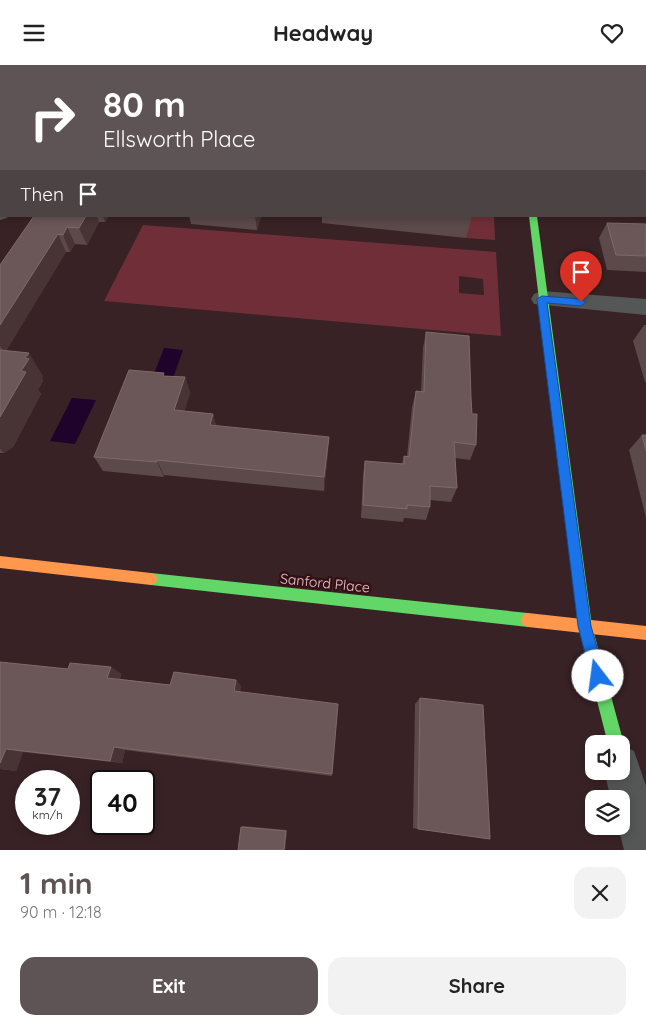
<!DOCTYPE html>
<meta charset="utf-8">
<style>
:root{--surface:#fff;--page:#f2f2f2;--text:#222;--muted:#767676;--accent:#5f5455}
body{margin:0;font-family:Quicksand,sans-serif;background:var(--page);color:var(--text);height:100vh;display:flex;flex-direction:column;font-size:19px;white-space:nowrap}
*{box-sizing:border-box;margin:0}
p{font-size:16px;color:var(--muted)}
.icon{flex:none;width:28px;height:28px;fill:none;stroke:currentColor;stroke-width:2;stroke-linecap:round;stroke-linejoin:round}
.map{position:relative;height:785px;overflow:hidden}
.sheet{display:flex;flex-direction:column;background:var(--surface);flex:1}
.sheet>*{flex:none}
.top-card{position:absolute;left:0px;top:0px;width:646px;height:152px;box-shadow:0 2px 8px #0003;background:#5f5455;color:#fff;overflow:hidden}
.controls{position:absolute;left:585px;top:670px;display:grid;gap:10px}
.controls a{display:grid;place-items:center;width:45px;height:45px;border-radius:10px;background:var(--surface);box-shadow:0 2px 8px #0003;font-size:25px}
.speed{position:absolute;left:15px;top:705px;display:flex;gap:10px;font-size:25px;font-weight:700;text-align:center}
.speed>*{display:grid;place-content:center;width:65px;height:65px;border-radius:50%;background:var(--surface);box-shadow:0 2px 8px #0003;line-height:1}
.speed small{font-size:12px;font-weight:400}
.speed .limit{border:2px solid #111;border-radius:8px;background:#fff;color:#111}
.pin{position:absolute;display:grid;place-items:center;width:42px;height:42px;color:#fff;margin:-51px -21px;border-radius:50% 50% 50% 0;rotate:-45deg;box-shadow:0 0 5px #0007}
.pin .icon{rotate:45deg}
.me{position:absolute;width:55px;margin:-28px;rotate:345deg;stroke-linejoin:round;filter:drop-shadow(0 0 4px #0008)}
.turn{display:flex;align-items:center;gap:18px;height:105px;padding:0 20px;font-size:22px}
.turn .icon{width:65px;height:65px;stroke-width:2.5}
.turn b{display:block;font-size:35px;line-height:42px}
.then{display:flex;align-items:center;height:48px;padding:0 20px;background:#0003;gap:10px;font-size:19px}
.round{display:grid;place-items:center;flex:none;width:52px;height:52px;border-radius:15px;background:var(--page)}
.head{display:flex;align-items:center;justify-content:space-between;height:85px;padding:0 20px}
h1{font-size:30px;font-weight:800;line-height:38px;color:var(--accent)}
.action{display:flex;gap:10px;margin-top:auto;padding:10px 20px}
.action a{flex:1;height:58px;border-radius:15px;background:var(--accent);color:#fff;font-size:20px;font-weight:800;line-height:58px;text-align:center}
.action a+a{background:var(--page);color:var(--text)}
header{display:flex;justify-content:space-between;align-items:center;height:65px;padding:0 20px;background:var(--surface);font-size:22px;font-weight:800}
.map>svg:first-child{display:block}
.green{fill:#702f38;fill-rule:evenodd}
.water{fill:#1f032a}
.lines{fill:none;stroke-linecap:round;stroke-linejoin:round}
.street{fill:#555757;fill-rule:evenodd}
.fast{fill:#63d668;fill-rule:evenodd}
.slow{fill:#ff974d;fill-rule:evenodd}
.wall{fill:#5c4949}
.shaded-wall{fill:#483335}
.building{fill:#6b5757;stroke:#7f6a6a}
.route{fill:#1a73e8;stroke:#114b97}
.labels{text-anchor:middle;stroke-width:5;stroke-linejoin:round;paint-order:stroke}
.street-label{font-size:14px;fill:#e7cdce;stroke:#351016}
</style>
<header><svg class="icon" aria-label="menu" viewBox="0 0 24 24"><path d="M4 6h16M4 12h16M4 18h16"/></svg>Headway<svg class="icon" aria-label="heart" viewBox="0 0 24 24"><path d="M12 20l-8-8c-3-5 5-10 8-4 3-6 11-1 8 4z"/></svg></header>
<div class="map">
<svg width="646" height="785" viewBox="0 0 646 785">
<rect width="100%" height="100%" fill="#382225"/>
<!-- green -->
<path class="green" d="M 464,151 L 494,151 L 495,175 L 466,173 L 466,154 Z
M 143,160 L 496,187 L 501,271 L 104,236 ZM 459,211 L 483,214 L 484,230 L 459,228 Z"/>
<!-- water -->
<path class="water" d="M 164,283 L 183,285 L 172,316 L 152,314 Z
M 72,333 L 96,335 L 75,379 L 50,376 Z"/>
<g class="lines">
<!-- street -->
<path class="street" d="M 0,141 L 1,151 L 8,151 L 7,153 L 0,155 Z
M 542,226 L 646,234 L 646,250 L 534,239 L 531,234 L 534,229 Z
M 621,680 L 634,686 L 646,721 L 646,785 L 624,785 L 618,761 L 621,761 L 621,734 L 611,734 L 604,706 L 621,706 Z"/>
<!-- fast -->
<path class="fast" d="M 543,0 L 549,0 L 549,1 L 543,1 Z
M 0,33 L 1,33 L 1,37 L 0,37 Z
M 645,73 L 646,73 L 646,77 L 645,77 Z
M 529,151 L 537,151 L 592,561 L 624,679 L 621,684 L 621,679 L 608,679 L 578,561 Z
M 151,508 L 528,548 L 533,550 L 535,555 L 533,560 L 528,562 L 151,520 L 146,518 L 145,514 L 146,510 Z"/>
<!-- slow -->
<path class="slow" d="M 0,491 L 151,508 L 156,510 L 157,514 L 156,518 L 151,520 L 0,503 Z
M 528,548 L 646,561 L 646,575 L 528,562 L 523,560 L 521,555 L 523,550 Z"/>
</g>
<!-- wall -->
<path class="wall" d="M 61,0 L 490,0 L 491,1 L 61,1 Z
M 609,0 L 646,0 L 646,44 L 645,44 L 645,1 L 610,1 Z
M 645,84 L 646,84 L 646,147 L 645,144 Z
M 34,151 L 109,151 L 105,157 L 99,157 L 87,180 L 75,179 L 70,187 L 66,187 L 6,286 L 43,311 L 42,313 L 43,316 L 38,325 L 41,329 L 13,382 L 4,388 L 0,388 L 0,200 Z
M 189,151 L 261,151 L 257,165 L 191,159 Z
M 316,151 L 472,151 L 466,173 L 322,158 L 322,152 Z
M 607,158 L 646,159 L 646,207 L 607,205 L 599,173 Z
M 644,260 L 646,260 L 646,317 L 645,317 L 633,276 Z
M 426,267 L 471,333 L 472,349 L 476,380 L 470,395 L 455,393 L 457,423 L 451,437 L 430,435 L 430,442 L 426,455 L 404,453 L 403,457 L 361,453 L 363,410 L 365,396 L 402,399 L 404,391 L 407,391 L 412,342 L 416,326 L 421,327 L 423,283 Z
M 165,311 L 185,312 L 190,328 L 184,346 L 213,349 L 216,361 L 328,387 L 324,426 L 164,410 L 164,412 L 103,406 L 94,392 Z
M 642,370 L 646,370 L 646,453 L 629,385 Z
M 0,597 L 68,604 L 111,602 L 121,609 L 120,614 L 170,620 L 236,615 L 241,621 L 240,626 L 332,709 L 332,711 L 125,685 L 122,698 L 23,687 L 16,706 L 0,704 Z
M 420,633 L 418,764 L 413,763 L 415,639 Z
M 243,761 L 287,765 L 285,785 L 241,762 Z"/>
<!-- shaded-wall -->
<path class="shaded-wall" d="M 86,151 L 97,151 L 99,157 L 87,180 L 79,163 Z
M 103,151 L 109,151 L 105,157 Z
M 255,151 L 261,151 L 257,165 Z
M 67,162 L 75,179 L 70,187 L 63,170 Z
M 58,169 L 66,187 L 5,288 L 0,281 L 0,260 Z
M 29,288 L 43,311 L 42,313 L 43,316 L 38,325 L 41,329 L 13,382 L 4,388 L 0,384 L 0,352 L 21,306 L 25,293 Z
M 185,312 L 190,328 L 180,361 L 174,345 Z
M 213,349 L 217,365 L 210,360 Z
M 329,372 L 328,387 L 324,426 L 324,412 Z
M 157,395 L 164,410 L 164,412 L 157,397 Z
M 111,602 L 121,609 L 118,620 L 107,613 Z
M 236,615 L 241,621 L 239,632 L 234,626 Z
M 114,682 L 125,685 L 122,698 L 110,696 Z
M 6,684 L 23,687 L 16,706 L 0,704 L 0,698 Z
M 287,765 L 285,785 L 284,785 L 286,766 Z"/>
<!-- building -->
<path class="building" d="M 135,0 L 490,0 L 491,1 L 177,1 Z
M 628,0 L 646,0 L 646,20 L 645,20 L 645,1 L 628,1 Z
M 645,84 L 646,84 L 646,108 L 645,106 Z
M 34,151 L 86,151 L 79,163 L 67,162 L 63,170 L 58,169 L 0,260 L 0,200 Z
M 607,158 L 646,159 L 646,191 L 616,190 Z
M 426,267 L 469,271 L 471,333 L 472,349 L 477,349 L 476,380 L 454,377 L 457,423 L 430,421 L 430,442 L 407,440 L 407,444 L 363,440 L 365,396 L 404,399 L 404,391 L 409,392 L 416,326 L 424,327 Z
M 0,285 L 29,288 L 25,293 L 29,294 L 21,306 L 26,307 L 0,352 Z
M 129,305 L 164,308 L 163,311 L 185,312 L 174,345 L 213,349 L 210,360 L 329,372 L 324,412 L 157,395 L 157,397 L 94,392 Z
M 642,370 L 646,370 L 646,386 Z
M 0,597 L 68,604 L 70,598 L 111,602 L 107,613 L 170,620 L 174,607 L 236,615 L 234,626 L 338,639 L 332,709 L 114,682 L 110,696 L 6,684 L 0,698 Z
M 420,633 L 483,640 L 490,774 L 418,764 Z
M 241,762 L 286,766 L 284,785 L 238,785 Z"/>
<!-- route -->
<path class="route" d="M 542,231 L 581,234 L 586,237 L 581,241 L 547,238 L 591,561 L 605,611 L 603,616 L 598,619 L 593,616 L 591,611 L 578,561 L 537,234 Z"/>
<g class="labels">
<!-- street labels -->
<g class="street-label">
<text transform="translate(325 518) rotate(6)" y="5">Sanford Place</text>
</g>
</g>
</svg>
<div class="controls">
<a><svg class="icon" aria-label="sound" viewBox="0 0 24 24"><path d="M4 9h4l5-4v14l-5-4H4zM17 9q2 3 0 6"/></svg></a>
<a><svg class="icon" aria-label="layers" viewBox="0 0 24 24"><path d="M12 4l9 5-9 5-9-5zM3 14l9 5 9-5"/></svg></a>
</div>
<div class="speed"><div>37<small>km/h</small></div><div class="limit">40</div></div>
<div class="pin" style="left:581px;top:237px;background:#d93025"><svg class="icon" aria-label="arrive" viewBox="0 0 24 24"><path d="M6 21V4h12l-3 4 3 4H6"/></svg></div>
<svg class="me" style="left:598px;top:611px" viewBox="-20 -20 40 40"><circle r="19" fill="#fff"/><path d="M0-13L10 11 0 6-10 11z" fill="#1a73e8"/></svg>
<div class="top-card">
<div class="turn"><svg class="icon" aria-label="right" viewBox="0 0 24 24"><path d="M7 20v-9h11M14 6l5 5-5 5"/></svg><div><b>80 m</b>Ellsworth Place</div></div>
<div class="then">Then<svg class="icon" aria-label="arrive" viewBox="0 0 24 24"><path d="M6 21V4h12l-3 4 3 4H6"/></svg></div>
</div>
</div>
<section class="sheet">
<div class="head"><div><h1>1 min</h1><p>90 m · 12:18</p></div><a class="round"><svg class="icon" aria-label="close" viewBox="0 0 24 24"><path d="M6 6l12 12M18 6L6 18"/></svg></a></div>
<div class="action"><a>Exit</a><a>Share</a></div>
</section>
